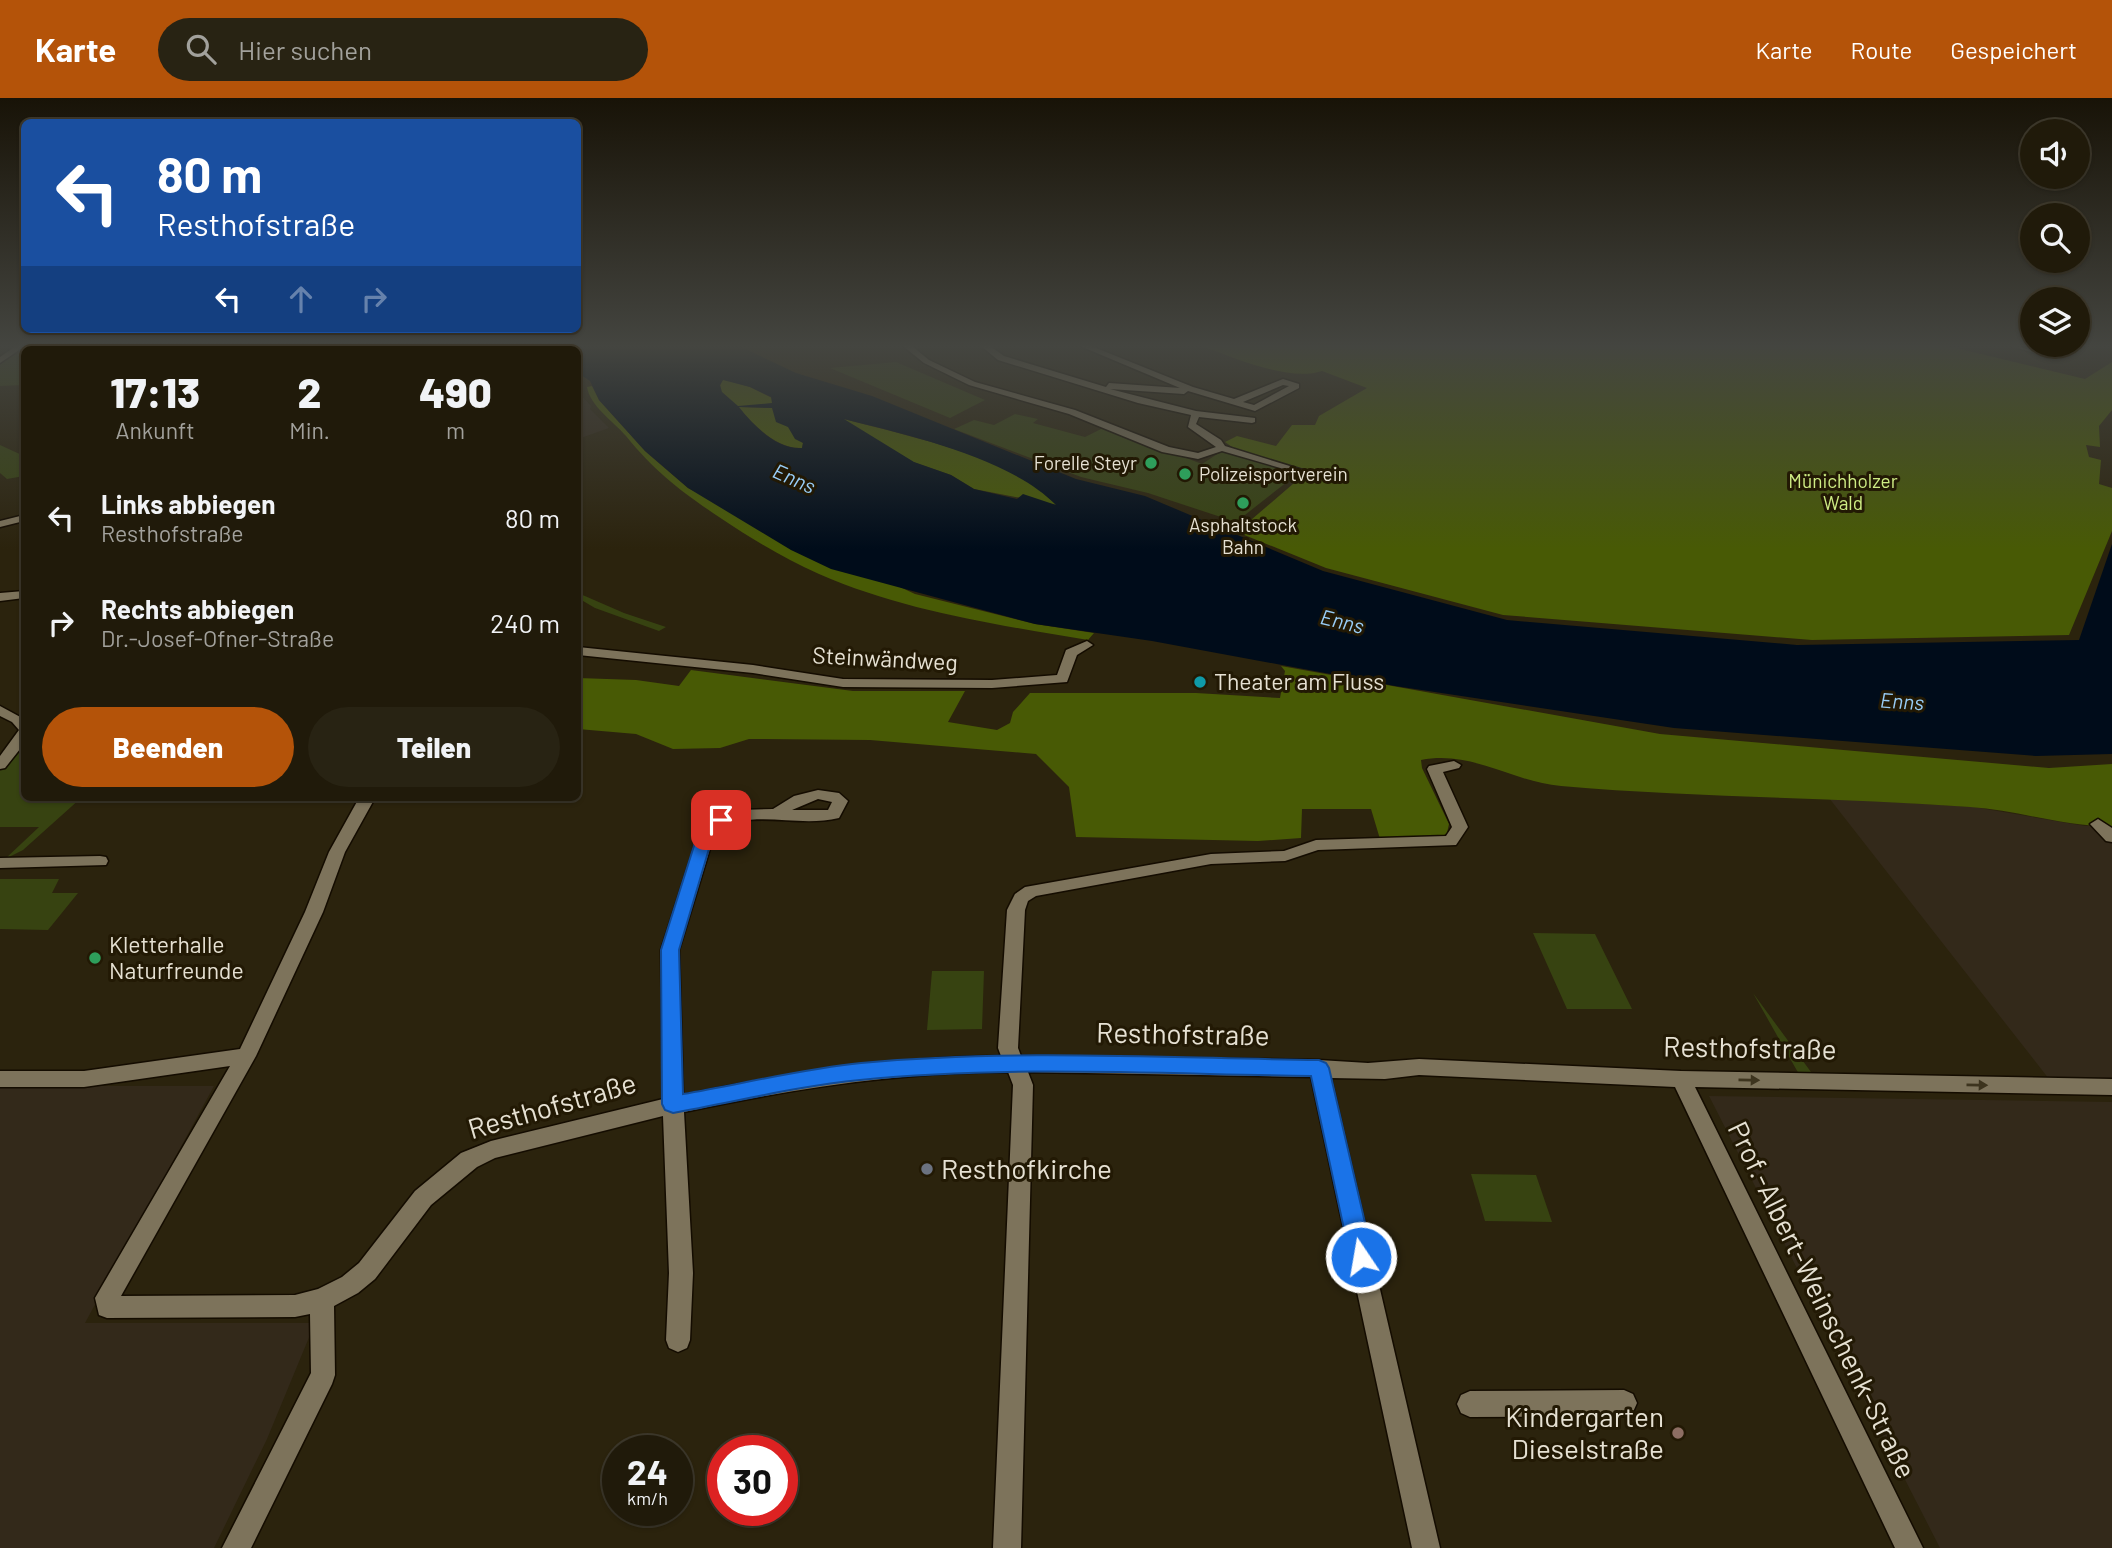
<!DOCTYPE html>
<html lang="de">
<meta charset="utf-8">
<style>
:root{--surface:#201a0a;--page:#282313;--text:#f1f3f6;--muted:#a2a19c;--line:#3d382b;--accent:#b45309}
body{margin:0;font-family:Barlow,sans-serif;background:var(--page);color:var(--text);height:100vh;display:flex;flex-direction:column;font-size:26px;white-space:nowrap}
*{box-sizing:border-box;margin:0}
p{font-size:23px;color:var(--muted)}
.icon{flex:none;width:38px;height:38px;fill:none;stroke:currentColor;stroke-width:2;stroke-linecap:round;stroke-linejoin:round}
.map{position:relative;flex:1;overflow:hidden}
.details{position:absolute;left:21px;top:248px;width:560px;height:455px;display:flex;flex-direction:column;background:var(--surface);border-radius:10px;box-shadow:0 2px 5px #0004,0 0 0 2px var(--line)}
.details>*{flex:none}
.top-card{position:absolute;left:21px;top:21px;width:560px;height:214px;border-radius:10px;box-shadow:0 2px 5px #0004,0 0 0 2px var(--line);background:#1a4fa0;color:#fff;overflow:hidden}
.fabs{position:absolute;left:2020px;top:21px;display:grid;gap:14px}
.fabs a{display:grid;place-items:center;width:70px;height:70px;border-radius:50%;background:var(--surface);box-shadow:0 2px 5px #0004,0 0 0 2px var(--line);font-size:35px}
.speed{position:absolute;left:602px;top:1337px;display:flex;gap:14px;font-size:35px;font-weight:700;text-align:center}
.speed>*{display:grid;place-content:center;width:91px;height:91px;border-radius:50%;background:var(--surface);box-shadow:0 2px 5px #0004,0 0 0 2px var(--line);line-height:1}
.speed small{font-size:18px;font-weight:400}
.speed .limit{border:10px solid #d22;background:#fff;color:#111}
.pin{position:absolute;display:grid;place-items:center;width:60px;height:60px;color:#fff;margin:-30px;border-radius:14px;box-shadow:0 4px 10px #0006}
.me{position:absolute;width:77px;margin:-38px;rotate:348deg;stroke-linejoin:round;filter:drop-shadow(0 0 5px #0008)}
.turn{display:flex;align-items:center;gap:24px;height:147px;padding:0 21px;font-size:32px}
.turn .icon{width:91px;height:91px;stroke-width:2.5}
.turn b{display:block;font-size:49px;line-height:60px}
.lanes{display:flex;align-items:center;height:66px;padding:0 21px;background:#0003;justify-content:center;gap:35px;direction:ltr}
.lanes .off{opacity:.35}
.eta{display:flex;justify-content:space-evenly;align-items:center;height:119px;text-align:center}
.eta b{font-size:42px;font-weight:800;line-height:49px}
.action{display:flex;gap:14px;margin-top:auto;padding:14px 21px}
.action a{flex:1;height:80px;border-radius:42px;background:var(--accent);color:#fff;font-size:28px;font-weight:800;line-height:80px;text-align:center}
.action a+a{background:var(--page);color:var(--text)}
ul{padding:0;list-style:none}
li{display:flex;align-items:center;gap:21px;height:105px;padding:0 21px}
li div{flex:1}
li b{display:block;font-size:26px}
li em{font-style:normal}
header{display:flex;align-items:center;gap:42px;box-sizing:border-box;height:98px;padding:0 35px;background:var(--accent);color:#fff}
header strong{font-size:33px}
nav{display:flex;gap:38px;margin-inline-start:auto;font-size:24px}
.search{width:490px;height:63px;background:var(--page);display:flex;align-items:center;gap:18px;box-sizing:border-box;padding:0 24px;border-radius:38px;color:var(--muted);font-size:26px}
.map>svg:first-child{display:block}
.industrial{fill:#33291a}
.green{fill:#374311}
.forest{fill:#485a05}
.water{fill:#000c1a;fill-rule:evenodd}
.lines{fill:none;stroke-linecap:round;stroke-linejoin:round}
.minor-casing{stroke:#140c00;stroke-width:3}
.minor{fill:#7d735b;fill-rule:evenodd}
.oneway{fill:#3d341e}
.route{fill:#1a73e8;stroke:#114b97;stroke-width:2}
.leisure-dot{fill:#2e9e5b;stroke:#221904;stroke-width:2.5}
.culture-dot{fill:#0f9aa8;stroke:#221904;stroke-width:2.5}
.worship-dot{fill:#6b7280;stroke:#221904;stroke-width:2.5}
.education-dot{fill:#8d6e63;stroke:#221904;stroke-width:2.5}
.labels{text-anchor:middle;stroke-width:6;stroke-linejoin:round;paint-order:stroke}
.far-poi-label{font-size:19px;fill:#e6e1d3;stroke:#221904;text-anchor:end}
.far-park-label{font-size:19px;fill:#ceec84;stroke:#221904}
.far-water-label{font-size:21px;font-style:italic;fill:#98cdf6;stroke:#221904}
.street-label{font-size:23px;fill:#e6e1d3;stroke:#221904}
.poi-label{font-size:23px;fill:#e6e1d3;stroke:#221904;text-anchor:start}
.near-street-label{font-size:28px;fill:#e6e1d3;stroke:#221904}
.near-poi-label{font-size:28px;fill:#e6e1d3;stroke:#221904;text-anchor:start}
</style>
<header>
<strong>Karte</strong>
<div class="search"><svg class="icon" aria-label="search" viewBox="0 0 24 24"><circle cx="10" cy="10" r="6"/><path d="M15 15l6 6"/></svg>Hier suchen</div>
<nav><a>Karte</a><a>Route</a><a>Gespeichert</a></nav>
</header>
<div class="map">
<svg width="2112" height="1450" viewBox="0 0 2112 1450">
<rect width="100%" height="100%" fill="#2b230d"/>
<!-- industrial -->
<path class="industrial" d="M 578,294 L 591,308 L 590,311 L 609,330 L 578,341 Z
M 1829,700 L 1974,709 L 2085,728 L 2112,728 L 2112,982 L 2049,981 Z
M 0,988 L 214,988 L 85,1225 L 315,1225 L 267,1341 L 214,1450 L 0,1450 Z
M 1709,998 L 2112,1004 L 2112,1450 L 1940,1450 Z"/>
<!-- green -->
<path class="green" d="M 24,252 L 24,287 L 0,288 L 0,264 Z
M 896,264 L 985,302 L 950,320 L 830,270 Z
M 1015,316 L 1038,321 L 1033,325 L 1085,339 L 1105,329 L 1202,366 L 1222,353 L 1301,373 L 1236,424 L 1148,395 L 1081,379 L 954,331 L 974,322 L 994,327 Z
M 0,347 L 24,358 L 24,378 L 7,381 L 0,375 Z
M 578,495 L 624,515 L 666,529 L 659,533 L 595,510 L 578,500 Z
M 24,642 L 24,700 L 81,700 L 23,752 L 5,761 L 39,729 L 0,729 L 0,672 Z
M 0,781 L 59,781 L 52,795 L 78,795 L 48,832 L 0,831 Z
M 1533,835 L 1595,836 L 1632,911 L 1567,911 Z
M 932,873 L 984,873 L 982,931 L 927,932 Z
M 1753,895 L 1811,974 L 2049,981 L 1800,978 Z
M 1471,1076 L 1536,1077 L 1552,1124 L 1485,1123 Z"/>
<!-- forest -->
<path class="forest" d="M 1202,248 L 1948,248 L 2085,281 L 2112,264 L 2112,312 L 2099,328 L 2100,349 L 2086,347 L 2089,359 L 2101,362 L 2099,386 L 2112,390 L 2112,433 L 2069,537 L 1812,542 L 1503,517 L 1326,470 L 1237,434 L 1308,373 L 1235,351 L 1225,344 L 1237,338 L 1276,348 L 1292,327 L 1315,327 L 1319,318 L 1367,290 L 1322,273 C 1289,284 1234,260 1202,248 Z
M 723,281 L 750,289 L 772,300 L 772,306 L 741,309 L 773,310 L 803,345 L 802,350 C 768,351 746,314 721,294 L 720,288 Z
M 592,288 L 599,302 L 645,353 L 688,390 L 915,496 L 1035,526 L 1094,535 L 1088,542 C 999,527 903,513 819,476 C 785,461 752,441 722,421 C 683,395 656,375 626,338 C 613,323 590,308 587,289 Z
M 840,320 C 896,335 986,354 1033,386 C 1042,392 1049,401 1057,407 L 974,391 L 951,377 L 913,364 Z
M 1281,568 L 1660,636 L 2049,670 L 2112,666 L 2112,728 C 2064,729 2018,712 1970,709 C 1834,699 1697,700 1561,688 C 1512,684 1473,652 1421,662 L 1422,670 L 1449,726 L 1447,735 L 1438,741 L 1380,741 L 1371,711 L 1302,711 L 1301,740 L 1258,743 L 1076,739 L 1069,689 L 1036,656 L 870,642 L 749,641 L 720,650 L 673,651 L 636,636 L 578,631 L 578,580 L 636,582 L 679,588 L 691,572 L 853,593 L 965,593 L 948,624 L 997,632 L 1010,625 L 1013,614 L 1030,595 L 1196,595 L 1280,600 L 1285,573 Z"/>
<!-- water -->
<path class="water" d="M 542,248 L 739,248 L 796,275 L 872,298 L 1076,381 L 1145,398 L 1323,473 L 1507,522 L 1797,547 L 2079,542 L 2112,446 L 2112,656 L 2036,658 L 1674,630 L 1395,588 L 1152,543 L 1035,526 L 831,471 L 791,452 L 688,390 L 645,353 L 599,302 L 590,283 L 578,275 L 578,252 L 547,252 ZM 723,282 L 750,289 L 771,299 L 772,305 L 738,308 L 722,294 L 720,287 ZM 739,309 L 772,310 L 776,324 L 788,329 L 795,341 L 803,345 L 802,350 C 777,352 754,328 739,309 ZM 844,321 C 908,337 1010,360 1056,407 L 1023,396 L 1017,401 L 974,391 L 951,377 L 914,364 Z"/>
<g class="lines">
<defs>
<path id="minor" d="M 16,248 L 25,248 L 0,265 L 0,259 Z
M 903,248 L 912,248 L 929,262 L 975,284 L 1075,312 L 1169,349 L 1198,355 L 1216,349 L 1188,329 L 1191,317 L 1138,305 L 998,262 L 981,248 L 990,248 L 1004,258 L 1106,289 L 1109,285 L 1180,290 L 1080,248 L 1091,248 L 1193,289 L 1234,301 L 1283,281 L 1299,286 L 1299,290 L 1255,313 L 1188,293 L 1184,296 L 1110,291 L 1196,313 L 1255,320 L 1255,324 L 1252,325 L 1199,319 L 1196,326 L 1221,342 L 1225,348 L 1306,373 L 1301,376 L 1222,353 L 1198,361 L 1162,354 L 1069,316 L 969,287 L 924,265 ZM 1283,287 L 1289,288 L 1254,307 L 1243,304 Z
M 2011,248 C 2023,248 2035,255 2047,254 C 2057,254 2066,248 2077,248 L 2048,259 Z
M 24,417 L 24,423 L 0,429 L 0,423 Z
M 24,493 L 24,500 L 0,503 L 0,495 Z
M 1087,543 L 1093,547 L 1077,557 L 1067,584 L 992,590 L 843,589 L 753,575 L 578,557 L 578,549 L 753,567 L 843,581 L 992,582 L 1057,577 L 1066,552 Z
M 0,608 L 24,621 L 24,646 L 5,670 L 0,671 L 0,658 L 19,632 L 12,624 L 0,618 Z
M 1454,663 L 1461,667 L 1459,670 L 1443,674 L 1468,729 L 1456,747 L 1318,752 L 1285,763 L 1211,766 L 1036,798 L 1028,803 L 1025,812 L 1018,950 L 1021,958 L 1319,962 L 1368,965 L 1419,961 L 1681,973 L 2112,981 L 2112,997 L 1695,989 L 1923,1450 L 1895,1450 L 1675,989 L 1419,977 L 1385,981 L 1331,980 L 1440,1450 L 1412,1450 L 1311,979 L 1028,974 L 1033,987 L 1021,1450 L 993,1450 L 1013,987 L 1008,974 C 898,974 791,991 684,1014 L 693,1175 L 690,1242 L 687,1250 L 678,1254 L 669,1250 L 666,1242 L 669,1175 L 663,1018 L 495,1060 L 477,1069 L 431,1107 L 375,1181 L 358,1195 L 334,1208 L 335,1277 L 332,1286 L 251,1450 L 222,1450 L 311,1275 L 310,1216 L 295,1219 L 107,1220 L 99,1217 L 95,1200 L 230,968 L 84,989 L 0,989 L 0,973 L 84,973 L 240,951 L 305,814 L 329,754 L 359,700 L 375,700 L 345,754 L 323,814 L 256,958 L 121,1198 L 295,1197 L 318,1191 L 342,1179 L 359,1165 L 415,1093 L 461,1055 L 491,1043 L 663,1001 L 661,852 L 701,728 L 718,717 L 739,712 L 773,711 L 794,698 L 818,692 L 839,695 L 848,703 L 839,720 C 797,730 756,711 716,731 L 679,852 L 683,997 C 788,975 894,959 1001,958 L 998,950 L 1007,812 L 1015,796 L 1025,789 L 1211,756 L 1284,753 L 1316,742 L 1446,738 L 1452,729 L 1427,671 L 1429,668 ZM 818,701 L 832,704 L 828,712 L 792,712 Z
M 2098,721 L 2112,730 L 2112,744 L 2106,743 L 2090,726 Z
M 100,758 L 106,759 L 108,763 L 106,767 L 0,770 L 0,760 Z
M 1624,1292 L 1633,1296 L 1637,1305 L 1633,1314 L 1624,1318 L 1470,1319 L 1461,1315 L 1457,1306 L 1461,1297 L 1470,1293 Z"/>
</defs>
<!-- minor casing -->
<use href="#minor" class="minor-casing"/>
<!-- minor -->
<use href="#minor" class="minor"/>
</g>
<!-- one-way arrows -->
<defs><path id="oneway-solid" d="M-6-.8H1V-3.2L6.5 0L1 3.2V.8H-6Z" transform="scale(1.75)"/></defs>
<g class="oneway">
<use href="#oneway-solid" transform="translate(1749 982) rotate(1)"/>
<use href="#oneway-solid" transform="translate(1977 987) rotate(1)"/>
</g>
<!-- sky -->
<linearGradient id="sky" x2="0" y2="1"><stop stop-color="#181307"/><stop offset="0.55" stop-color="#444540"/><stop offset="1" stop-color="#444540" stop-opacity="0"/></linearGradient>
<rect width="2112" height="451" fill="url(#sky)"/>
<!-- route -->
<path class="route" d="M 721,717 L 729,722 L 714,734 L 679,852 L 683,996 C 741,986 802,971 861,965 C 1013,951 1167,960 1319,962 L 1326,965 L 1329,970 L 1373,1159 L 1369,1167 L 1361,1170 L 1353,1167 L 1350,1159 L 1311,978 C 1161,976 1010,967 860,982 C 798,988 735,1004 673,1015 L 665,1012 L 662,1006 L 661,852 L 699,732 Z"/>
<!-- markers -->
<g class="leisure-dot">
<circle cx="1151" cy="365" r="7"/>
<circle cx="1185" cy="376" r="7"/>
<circle cx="1243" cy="405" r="7"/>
<circle cx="95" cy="860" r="7"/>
</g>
<circle class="culture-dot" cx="1200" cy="584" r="7"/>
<circle class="worship-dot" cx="927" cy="1071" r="7"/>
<circle class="education-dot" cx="1678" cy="1335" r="7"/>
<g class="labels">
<!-- far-poi labels -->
<g class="far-poi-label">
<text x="1137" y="372">Forelle Steyr</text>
<text x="1199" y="383" text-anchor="start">Polizeisportverein</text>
<text x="1243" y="434" text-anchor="middle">Asphaltstock<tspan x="1243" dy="22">Bahn</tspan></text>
</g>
<!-- far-park labels -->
<g class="far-park-label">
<text x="1843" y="390">Münichholzer<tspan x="1843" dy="22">Wald</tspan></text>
</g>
<!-- far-water labels -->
<g class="far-water-label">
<text transform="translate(794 381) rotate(24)" y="7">Enns</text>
<text transform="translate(1342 524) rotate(14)" y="7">Enns</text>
<text transform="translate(1902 604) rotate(4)" y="7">Enns</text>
</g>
<!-- street labels -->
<g class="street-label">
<text transform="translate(885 561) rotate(3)" y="8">Steinwändweg</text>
</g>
<!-- poi labels -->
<g class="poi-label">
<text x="1214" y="592">Theater am Fluss</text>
<text x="109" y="855">Kletterhalle<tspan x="109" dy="26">Naturfreunde</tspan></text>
</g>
<!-- near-street labels -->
<g class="near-street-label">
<text transform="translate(1183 936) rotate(1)" y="10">Resthofstraße</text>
<text transform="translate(1750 950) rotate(1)" y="10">Resthofstraße</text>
<text transform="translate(552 1008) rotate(-16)" y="10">Resthofstraße</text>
<text transform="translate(1822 1202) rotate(64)" y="10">Prof.-Albert-Weinschenk-Straße</text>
</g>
<!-- near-poi labels -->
<g class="near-poi-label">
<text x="941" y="1081">Resthofkirche</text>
<text x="1664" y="1329" text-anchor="end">Kindergarten<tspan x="1664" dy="32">Dieselstraße</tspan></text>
</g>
</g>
</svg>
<div class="fabs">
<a><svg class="icon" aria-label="sound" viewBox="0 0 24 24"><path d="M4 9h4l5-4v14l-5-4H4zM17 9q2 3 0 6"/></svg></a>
<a><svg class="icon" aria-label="search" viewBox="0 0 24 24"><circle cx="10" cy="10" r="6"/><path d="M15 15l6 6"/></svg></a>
<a><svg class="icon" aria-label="layers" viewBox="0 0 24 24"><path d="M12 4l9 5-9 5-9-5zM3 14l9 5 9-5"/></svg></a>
</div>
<div class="speed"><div>24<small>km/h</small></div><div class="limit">30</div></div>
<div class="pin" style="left:721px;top:722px;background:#d93025"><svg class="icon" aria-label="arrive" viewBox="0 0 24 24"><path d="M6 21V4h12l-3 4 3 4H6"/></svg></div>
<svg class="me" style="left:1361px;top:1159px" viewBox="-20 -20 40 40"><circle r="17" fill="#1a73e8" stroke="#fff" stroke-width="3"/><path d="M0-11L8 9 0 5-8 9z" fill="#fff"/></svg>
<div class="top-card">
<div class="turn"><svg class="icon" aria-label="left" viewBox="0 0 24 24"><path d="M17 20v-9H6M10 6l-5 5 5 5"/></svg><div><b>80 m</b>Resthofstraße</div></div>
<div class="lanes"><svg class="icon" aria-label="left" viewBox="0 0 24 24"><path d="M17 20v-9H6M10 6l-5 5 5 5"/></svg><svg class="icon off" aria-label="ahead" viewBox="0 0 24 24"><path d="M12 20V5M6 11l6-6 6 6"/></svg><svg class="icon off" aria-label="right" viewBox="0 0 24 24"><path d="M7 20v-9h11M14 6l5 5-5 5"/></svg></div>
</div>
<section class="details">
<div class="eta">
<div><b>17:13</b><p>Ankunft</p></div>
<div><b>2</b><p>Min.</p></div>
<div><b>490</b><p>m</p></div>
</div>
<ul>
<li><svg class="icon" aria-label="left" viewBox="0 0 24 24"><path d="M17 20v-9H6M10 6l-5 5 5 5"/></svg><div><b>Links abbiegen</b><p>Resthofstraße</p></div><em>80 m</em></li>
<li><svg class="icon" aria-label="right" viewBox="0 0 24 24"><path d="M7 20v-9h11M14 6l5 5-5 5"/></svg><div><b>Rechts abbiegen</b><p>Dr.-Josef-Ofner-Straße</p></div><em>240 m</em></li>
</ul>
<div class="action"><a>Beenden</a><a>Teilen</a></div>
</section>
</div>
